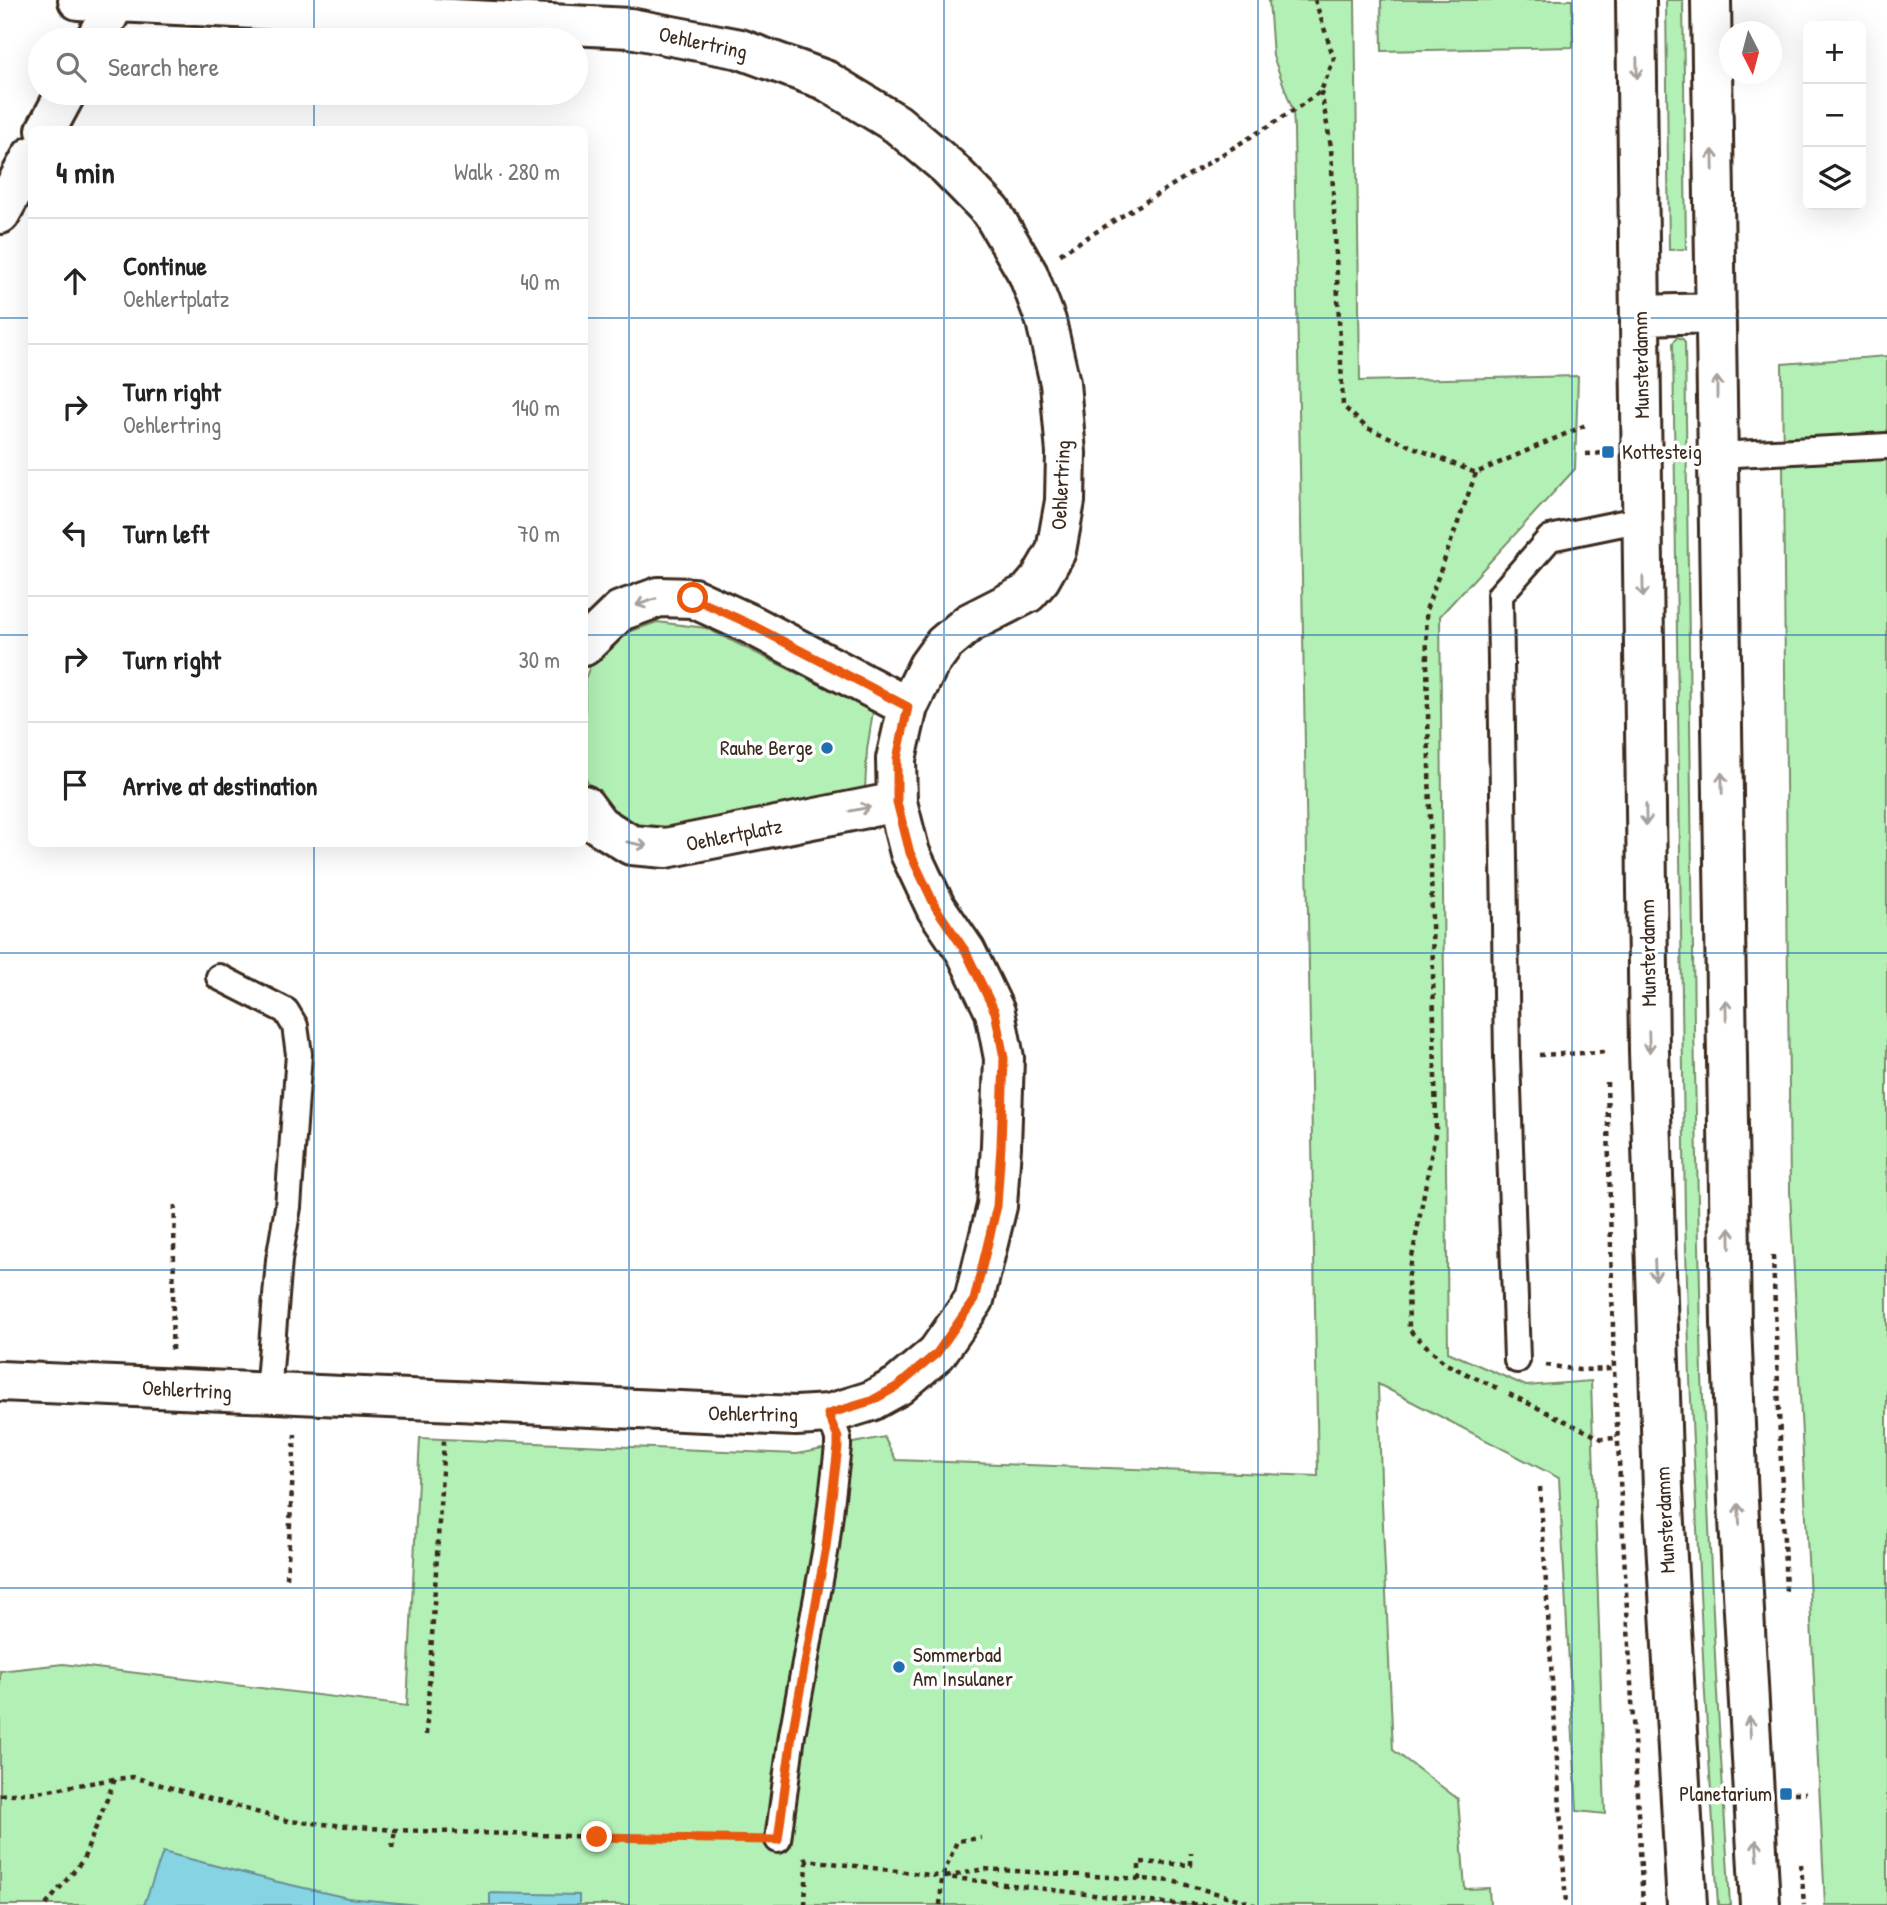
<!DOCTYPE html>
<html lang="en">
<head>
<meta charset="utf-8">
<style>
	:root { --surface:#fff; --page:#f2f2f2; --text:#222; --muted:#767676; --line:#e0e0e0 }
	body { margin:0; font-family:"Patrick Hand",sans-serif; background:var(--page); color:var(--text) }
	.controls { position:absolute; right:21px; top:21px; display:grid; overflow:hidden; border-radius:10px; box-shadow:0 7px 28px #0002 }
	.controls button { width:63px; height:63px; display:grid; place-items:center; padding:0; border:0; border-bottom:2px solid var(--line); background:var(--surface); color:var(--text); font:35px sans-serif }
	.compass { position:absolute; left:1719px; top:21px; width:63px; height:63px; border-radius:50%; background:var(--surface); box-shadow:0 7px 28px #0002; rotate:174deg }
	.stop { position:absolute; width:21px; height:21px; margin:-16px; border:5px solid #ea580c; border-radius:50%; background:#fff }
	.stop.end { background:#ea580c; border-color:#fff; box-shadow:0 2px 7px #0008 }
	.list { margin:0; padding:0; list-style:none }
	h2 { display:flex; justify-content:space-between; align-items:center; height:91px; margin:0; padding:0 28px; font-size:30px }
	h2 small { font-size:23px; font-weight:400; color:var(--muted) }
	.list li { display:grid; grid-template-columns:46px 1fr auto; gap:21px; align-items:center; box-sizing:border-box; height:126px; padding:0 28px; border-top:2px solid var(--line) }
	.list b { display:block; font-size:26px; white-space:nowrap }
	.list p { margin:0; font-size:23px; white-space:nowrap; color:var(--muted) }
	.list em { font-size:23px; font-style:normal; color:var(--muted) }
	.icon { flex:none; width:38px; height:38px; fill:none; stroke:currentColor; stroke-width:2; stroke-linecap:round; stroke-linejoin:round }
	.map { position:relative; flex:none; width:1887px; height:1905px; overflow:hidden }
	.search { position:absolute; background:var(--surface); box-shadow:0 7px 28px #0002; left:28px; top:28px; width:560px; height:77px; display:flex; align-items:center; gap:18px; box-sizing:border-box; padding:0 24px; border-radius:38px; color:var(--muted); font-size:26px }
	.panel { position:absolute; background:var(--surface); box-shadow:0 7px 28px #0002; left:28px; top:126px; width:560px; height:721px; border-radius:10px }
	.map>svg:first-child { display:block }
	.green { fill:#b3f0b6; stroke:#778d6a; stroke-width:2 }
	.water { fill:#86d3e4; stroke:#688f95; stroke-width:2 }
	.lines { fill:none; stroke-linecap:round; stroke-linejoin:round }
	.lane-casing { stroke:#3b2a1e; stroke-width:30 }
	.street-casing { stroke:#3b2a1e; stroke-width:44 }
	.secondary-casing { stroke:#3b2a1e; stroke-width:44 }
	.path { stroke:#3b2a1e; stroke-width:4.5; stroke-dasharray:5 5; stroke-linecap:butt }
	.lane { stroke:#fff; stroke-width:24 }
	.street { stroke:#fff; stroke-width:38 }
	.secondary { stroke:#fff; stroke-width:38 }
	.oneway { stroke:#a79f9a }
	.route { stroke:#ea580c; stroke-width:9 }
	.grid { fill:none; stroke:#1f6fb2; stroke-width:2; stroke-opacity:0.55 }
	.poi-dot { fill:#1f6fb2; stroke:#fff; stroke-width:2.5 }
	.labels { text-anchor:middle; stroke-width:7; stroke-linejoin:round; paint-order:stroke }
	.street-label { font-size:21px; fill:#3b2a1e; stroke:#fff }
	.poi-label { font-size:21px; fill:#3b2a1e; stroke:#fff; text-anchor:start }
</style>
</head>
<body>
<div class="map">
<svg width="1887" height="1905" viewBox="0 0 1887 1905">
	<rect width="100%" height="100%" fill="#fff"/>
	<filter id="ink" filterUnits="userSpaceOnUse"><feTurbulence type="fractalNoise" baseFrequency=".0143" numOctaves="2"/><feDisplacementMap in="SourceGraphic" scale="14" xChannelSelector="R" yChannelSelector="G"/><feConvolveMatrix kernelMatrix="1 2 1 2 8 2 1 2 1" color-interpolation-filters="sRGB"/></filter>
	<g filter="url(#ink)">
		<path class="green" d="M 1269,0 L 1355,0 L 1360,381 L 1578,376 L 1575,469 L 1440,616 L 1448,1352 L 1526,1386 L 1591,1381 L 1605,1814 L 1577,1811 L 1559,1478 L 1378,1384 L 1381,1480 L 1393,1750 L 1458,1799 L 1465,1889 L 1489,1888 L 1490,1905 L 0,1905 L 0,1671 L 63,1664 L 407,1706 L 420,1438 L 797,1454 L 884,1437 L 896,1460 L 1318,1476 L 1294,129 L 1293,111 L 1273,56 Z
			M 1381,0 L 1572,0 L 1573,47 L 1382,51 Z
			M 1666,0 L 1683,0 L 1686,249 L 1669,250 Z
			M 1677,337 L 1683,339 L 1685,343 L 1694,1027 L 1702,1377 L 1716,1677 L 1730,1905 L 1718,1905 L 1704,1678 L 1690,1378 L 1685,1218 L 1673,343 Z
			M 1887,356 L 1887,1905 L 1825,1905 L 1790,1191 L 1782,364 Z
			M 657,622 L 706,628 L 873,711 L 867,750 L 865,790 L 654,832 L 613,819 L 594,796 L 585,777 L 585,679 L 592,661 L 626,633 Z"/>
		<path class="water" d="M 163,1852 L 274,1881 L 348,1898 L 419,1905 L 144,1905 Z
			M 490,1893 L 579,1895 L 579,1905 L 490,1905 Z"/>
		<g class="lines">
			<g class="lane-casing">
				<path id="lane" d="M 1717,455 L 1887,446
					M 219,977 L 286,1011 L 295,1026 L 299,1054 L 288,1207 L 279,1260 L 268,1394
					M 1517,1360 L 1507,1057 L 1500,595 L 1550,538 L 1642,519
					M 778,1840 L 792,1735 L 826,1547 L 838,1447 L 838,1438 L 829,1414"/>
			</g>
			<g class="street-casing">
				<path id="street" d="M 95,40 L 117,0
					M 46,130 L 66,93
					M 0,214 L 32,156
					M 584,646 L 620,611 L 659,597 L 693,598 L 752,625 L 908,707
					M 584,805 L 599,825 L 631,845 L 666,848 L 897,802
					M 0,1381 L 796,1416 L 829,1414 L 871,1401 L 898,1386 L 937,1353 L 974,1300 L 997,1206 L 1001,1146 L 1004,1058 L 995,1012 L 966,952 L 936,908 L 910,853 L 897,802 L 896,759 L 908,707 L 928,666 L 944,644 L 969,623 L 1028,593 L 1040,579 L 1056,551 L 1065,501 L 1066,453 L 1060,383 L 1046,321 L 1028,274 L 991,211 L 947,166 L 897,124 L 825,80 L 740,49 L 630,28 L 78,0"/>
			</g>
			<g class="secondary-casing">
				<path id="secondary" d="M 1636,0 L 1649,1051 L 1663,1489 L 1687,1905
					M 1711,0 L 1731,1323 L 1738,1501 L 1760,1905
					M 1640,315 L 1716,313"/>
			</g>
			<path class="path" d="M 1321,91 L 1331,147 L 1343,406 L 1367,428 L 1476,473 L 1586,425
				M 1060,254 L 1293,111 L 1321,91 L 1334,59 L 1315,0
				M 1586,454 L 1604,453
				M 1476,473 L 1426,610 L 1436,1129 L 1408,1279 L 1409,1330 L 1446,1364 L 1497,1388
				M 1539,1055 L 1606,1052
				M 1607,1082 L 1614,1369 L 1643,1905
				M 1773,1256 L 1786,1593
				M 172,1350 L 175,1201
				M 1546,1365 L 1579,1370 L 1614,1369
				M 1509,1394 L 1602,1439 L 1617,1438
				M 1540,1487 L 1566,1905
				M 287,1578 L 295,1434
				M 426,1735 L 444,1440
				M 1794,1793 L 1806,1793
				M 0,1795 L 37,1792 L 114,1779
				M 392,1848 L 395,1830
				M 805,1857 L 807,1860 L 1168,1904 L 1260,1905
				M 1801,1864 L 1804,1905
				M 946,1877 L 984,1869 L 1172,1881 L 1252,1903
				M 1139,1880 L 1139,1862 L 1191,1865 L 1191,1853
				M 46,1905 L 83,1860 L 115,1779 L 133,1777 L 288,1821 L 395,1830 L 597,1837 L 747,1839
				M 805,1905 L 807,1860
				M 940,1905 L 942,1878 L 957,1841 L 981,1838"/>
			<use href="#lane" class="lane"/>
			<use href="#street" class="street"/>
			<use href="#secondary" class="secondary"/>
		</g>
		<defs><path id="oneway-shaft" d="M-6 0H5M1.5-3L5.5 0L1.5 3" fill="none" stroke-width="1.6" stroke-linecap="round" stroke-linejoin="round" transform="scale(1.75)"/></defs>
		<g class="oneway">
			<use href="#oneway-shaft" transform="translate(1637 68) rotate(89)"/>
			<use href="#oneway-shaft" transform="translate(1713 160) rotate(-91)"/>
			<use href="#oneway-shaft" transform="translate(1717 387) rotate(-90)"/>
			<use href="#oneway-shaft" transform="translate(1643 587) rotate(89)"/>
			<use href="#oneway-shaft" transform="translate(646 602) rotate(161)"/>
			<use href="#oneway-shaft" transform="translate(1722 783) rotate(-91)"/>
			<use href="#oneway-shaft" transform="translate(860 809) rotate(-11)"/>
			<use href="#oneway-shaft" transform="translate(1646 815) rotate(89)"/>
			<use href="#oneway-shaft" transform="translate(637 844) rotate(12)"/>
			<use href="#oneway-shaft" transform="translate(1726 1010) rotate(-91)"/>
			<use href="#oneway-shaft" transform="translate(1649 1042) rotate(89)"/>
			<use href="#oneway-shaft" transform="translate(1730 1238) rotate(-91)"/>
			<use href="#oneway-shaft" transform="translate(1655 1270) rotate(88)"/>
			<use href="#oneway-shaft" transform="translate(1739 1514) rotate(-93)"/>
			<use href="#oneway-shaft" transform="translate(1750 1727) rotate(-93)"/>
			<use href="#oneway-shaft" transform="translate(1757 1850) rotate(-94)"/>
		</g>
	</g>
	<g class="lines" filter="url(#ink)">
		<path class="route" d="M 597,1837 L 778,1840 L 792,1735 L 826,1547 L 838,1447 L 838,1438 L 828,1414 L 871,1401 L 898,1386 L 937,1353 L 974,1300 L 997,1206 L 1001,1146 L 1004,1058 L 995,1012 L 966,952 L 936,908 L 910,853 L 897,802 L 897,759 L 908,707 L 752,625 L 693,598"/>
	</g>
	<path class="grid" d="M 314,0 L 314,40M 629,0 L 629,1905M 944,0 L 944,1905M 1258,0 L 1258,1905M 1572,0 L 1572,1905M 314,93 L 314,130M 0,318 L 32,318M 584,318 L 1887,318M 0,635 L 32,635M 584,635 L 1887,635M 314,844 L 314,1905M 0,953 L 1887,953M 0,1270 L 1887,1270M 0,1588 L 1887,1588"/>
	<g class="poi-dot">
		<rect x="1601" y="445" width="14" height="14" rx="3.5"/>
		<circle cx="827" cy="748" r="7"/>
		<circle cx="899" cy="1667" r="7"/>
		<rect x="1779" y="1787" width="14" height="14" rx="3.5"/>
	</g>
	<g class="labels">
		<g class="street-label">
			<text transform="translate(703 43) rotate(12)" y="7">Oehlertring</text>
			<text transform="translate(1641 365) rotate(-91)" y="7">Munsterdamm</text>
			<text transform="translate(1061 485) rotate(-87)" y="7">Oehlertring</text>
			<text transform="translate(734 835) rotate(-11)" y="7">Oehlertplatz</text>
			<text transform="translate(1648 953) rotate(-91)" y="7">Munsterdamm</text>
			<text transform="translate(187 1390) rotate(3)" y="7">Oehlertring</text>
			<text transform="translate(753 1414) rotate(1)" y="7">Oehlertring</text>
			<text transform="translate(1665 1520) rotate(-93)" y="7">Munsterdamm</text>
		</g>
		<g class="poi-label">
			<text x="1622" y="459">Kottesteig</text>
			<text x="813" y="755" text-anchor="end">Rauhe Berge</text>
			<text x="913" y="1662">Sommerbad<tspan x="913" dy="24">Am Insulaner</tspan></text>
			<text x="1772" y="1801" text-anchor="end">Planetarium</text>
		</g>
	</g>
</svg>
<div class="controls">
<button>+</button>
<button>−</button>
<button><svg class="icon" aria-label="layers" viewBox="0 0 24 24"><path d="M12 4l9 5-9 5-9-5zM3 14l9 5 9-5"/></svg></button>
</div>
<svg class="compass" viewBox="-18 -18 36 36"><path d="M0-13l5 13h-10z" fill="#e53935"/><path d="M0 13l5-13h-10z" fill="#767676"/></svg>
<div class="stop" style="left:693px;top:598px"></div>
<div class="stop end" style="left:597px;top:1837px"></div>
<div class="search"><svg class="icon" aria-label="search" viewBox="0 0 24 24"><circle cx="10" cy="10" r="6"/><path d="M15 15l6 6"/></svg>Search here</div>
<section class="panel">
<h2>4 min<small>Walk · 280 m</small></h2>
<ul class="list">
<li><svg class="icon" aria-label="ahead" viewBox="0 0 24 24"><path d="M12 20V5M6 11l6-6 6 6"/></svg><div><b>Continue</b><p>Oehlertplatz</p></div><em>40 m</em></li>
<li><svg class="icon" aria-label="right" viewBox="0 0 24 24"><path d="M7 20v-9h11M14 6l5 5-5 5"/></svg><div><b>Turn right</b><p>Oehlertring</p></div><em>140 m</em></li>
<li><svg class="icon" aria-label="left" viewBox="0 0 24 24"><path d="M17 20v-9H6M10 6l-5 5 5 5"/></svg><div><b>Turn left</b></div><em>70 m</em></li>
<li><svg class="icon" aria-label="right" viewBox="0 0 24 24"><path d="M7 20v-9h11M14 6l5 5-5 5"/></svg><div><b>Turn right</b></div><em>30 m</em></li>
<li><svg class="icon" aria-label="arrive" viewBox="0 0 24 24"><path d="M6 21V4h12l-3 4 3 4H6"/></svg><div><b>Arrive at destination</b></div></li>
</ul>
</section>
</div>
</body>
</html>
